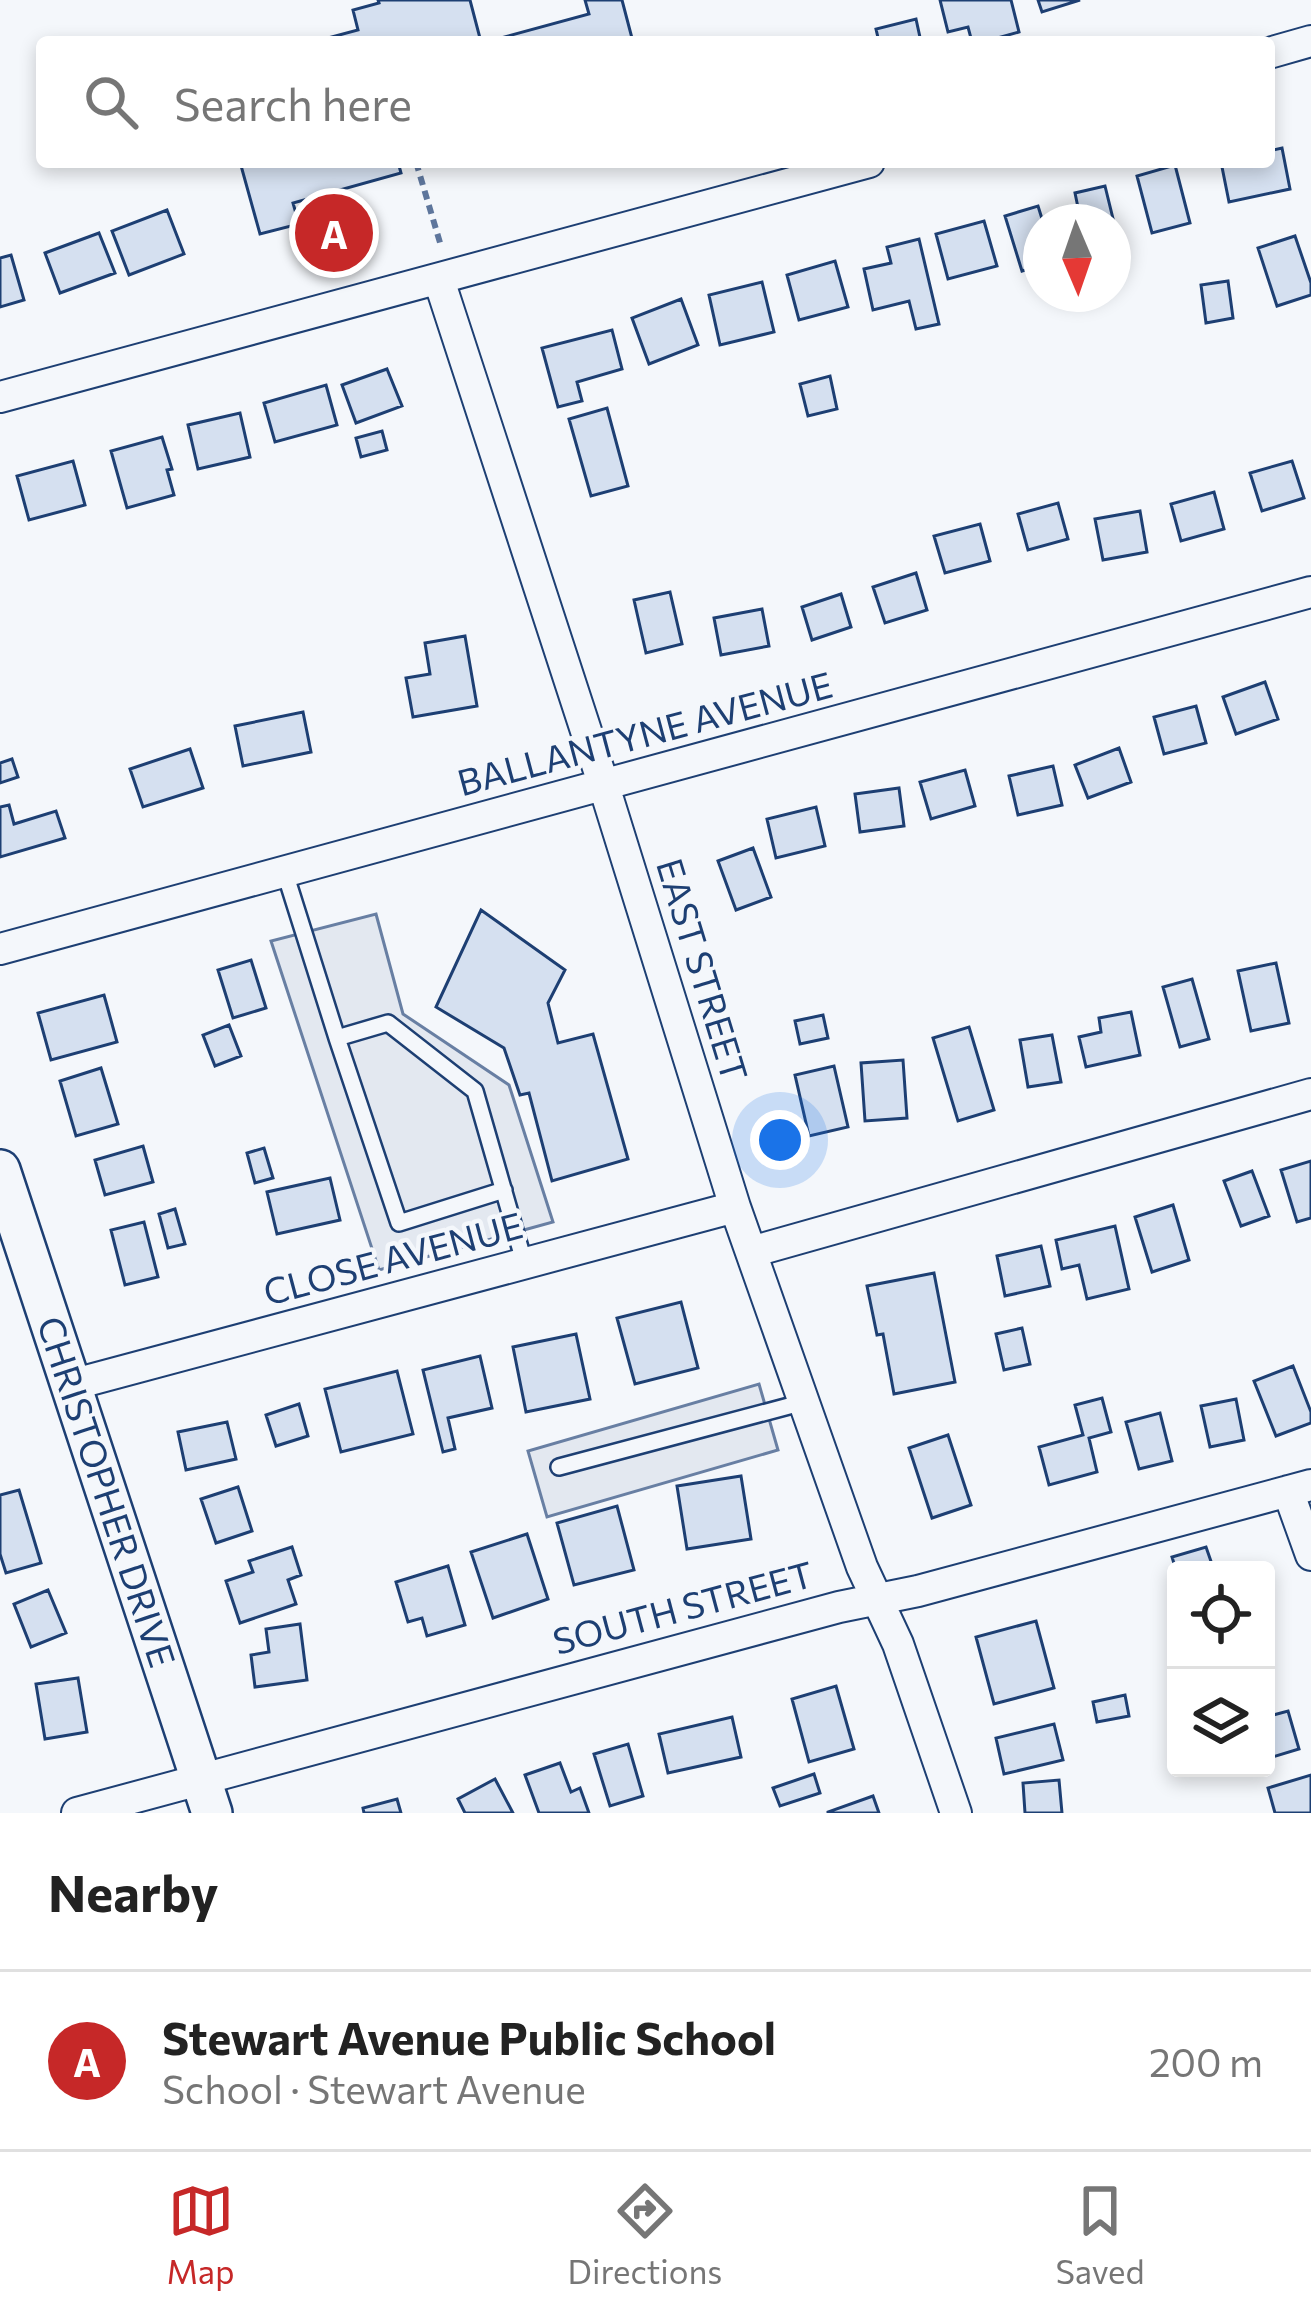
<!DOCTYPE html>
<html lang="en">
<head>
<meta charset="utf-8">
<style>
	:root { --surface:#fff; --page:#f2f2f2; --text:#222; --muted:#767676; --line:#e0e0e0; --accent:#c62828 }
	body { margin:0; font-family:Commissioner,sans-serif; background:var(--page); color:var(--text) }
	.controls { position:absolute; right:36px; bottom:36px; display:grid; overflow:hidden; border-radius:12px; box-shadow:0 6px 18px #0003 }
	.controls button { width:108px; height:108px; display:grid; place-items:center; padding:0; border:0; border-bottom:3px solid var(--line); background:var(--surface); color:var(--text); font:60px sans-serif }
	.compass { position:absolute; left:1023px; top:204px; width:108px; height:108px; border-radius:50%; background:var(--surface); box-shadow:0 6px 18px #0003; rotate:178deg }
	.you { position:absolute; left:780px; top:1140px; width:42px; height:42px; margin:-30px; border:9px solid #fff; border-radius:50%; background:#1a73e8; box-shadow:0 0 0 18px #1a73e833 }
	.badge { display:grid; place-items:center; width:78px; height:78px; border-radius:50%; background:var(--accent); color:#fff; font-size:39px; font-weight:700 }
	.pin { position:absolute; translate:-50% -50%; border:6px solid #fff; box-shadow:0 3px 12px #0006 }
	.list { margin:0; padding:0; list-style:none }
	h2 { display:flex; justify-content:space-between; align-items:center; height:156px; margin:0; padding:0 48px; font-size:51px }
	h2 small { font-size:39px; font-weight:400; color:var(--muted) }
	.list li { display:grid; grid-template-columns:78px 1fr auto; gap:36px; align-items:center; box-sizing:border-box; height:180px; padding:0 48px; border-top:3px solid var(--line) }
	.list b { display:block; font-size:45px; white-space:nowrap }
	.list p { margin:0; font-size:39px; white-space:nowrap; color:var(--muted) }
	.list em { font-size:39px; font-style:normal; color:var(--muted) }
	.icon { flex:none; width:66px; height:66px; fill:none; stroke:currentColor; stroke-width:2; stroke-linecap:round; stroke-linejoin:round }
	.map { position:relative; flex:none; width:1311px; height:1813px; overflow:hidden }
	.search { position:absolute; background:var(--surface); box-shadow:0 6px 18px #0003; left:36px; right:36px; top:36px; height:132px; display:flex; align-items:center; gap:30px; box-sizing:border-box; padding:0 42px; border-radius:12px; color:var(--muted); font-size:45px }
	.sheet { height:336px; background:var(--surface) }
	nav { display:flex; justify-content:space-around; align-items:center; box-sizing:border-box; height:168px; border-top:3px solid var(--line); background:var(--surface); font-size:33px; color:var(--muted) }
	nav a { display:grid; justify-items:center; gap:6px }
	nav .on { color:var(--accent) }
	.map>svg:first-child { display:block }
	.parking { fill:#e3e8f0; stroke:#687fa3; stroke-width:3 }
	.building { fill:#d5e0f0; stroke:#1d3f73; stroke-width:3 }
	.lines { fill:none; stroke-linecap:round; stroke-linejoin:round }
	.service-casing { stroke:#1d3f73; stroke-width:20 }
	.minor-casing { stroke:#1d3f73; stroke-width:34 }
	.tertiary-casing { stroke:#1d3f73; stroke-width:44 }
	.path { stroke:#5e769c; stroke-width:6; stroke-dasharray:9 6; stroke-linecap:butt }
	.service { stroke:#f4f7fb; stroke-width:15 }
	.minor { stroke:#f4f7fb; stroke-width:30 }
	.tertiary { stroke:#f4f7fb; stroke-width:39 }
	.labels { text-anchor:middle; stroke-width:9; stroke-linejoin:round; paint-order:stroke }
	.street-label { font-size:36px; fill:#1d3f73; stroke:#f4f7fb }
</style>
</head>
<body>
<div class="map">
<svg width="1311" height="1813" viewBox="0 0 1311 1813">
	<rect width="100%" height="100%" fill="#f4f7fb"/>
	<path class="parking" d="M 376,914 L 403,1014 L 509,1085 L 553,1222 L 379,1270 L 271,941 Z
		M 759,1384 L 778,1450 L 547,1517 L 528,1451 Z"/>
	<path class="building" d="M 378,0 L 470,0 L 481,42 L 313,42 L 358,30 L 353,10 L 379,3 Z
		M 585,0 L 622,0 L 633,42 L 486,42 L 589,14 Z
		M 940,0 L 1011,0 L 1019,32 L 983,42 L 972,42 L 968,27 L 948,32 Z
		M 1038,0 L 1080,0 L 1042,12 Z
		M 916,19 L 921,42 L 879,42 L 876,29 Z
		M 1282,148 L 1290,189 L 1229,202 L 1221,162 L 1269,162 L 1269,151 Z
		M 240,162 L 398,162 L 401,173 L 293,203 L 299,224 L 260,234 Z
		M 1175,165 L 1190,223 L 1152,233 L 1137,176 Z
		M 1105,186 L 1117,235 L 1113,236 L 1113,222 L 1081,222 L 1075,193 Z
		M 1038,206 L 1043,222 L 1041,265 L 1022,271 L 1005,216 Z
		M 167,210 L 184,254 L 129,275 L 112,231 Z
		M 984,221 L 997,266 L 948,279 L 936,234 Z
		M 99,233 L 115,273 L 60,293 L 45,253 Z
		M 1295,236 L 1311,283 L 1311,295 L 1277,306 L 1258,248 Z
		M 919,239 L 939,324 L 916,329 L 909,301 L 873,310 L 864,269 L 891,263 L 887,247 Z
		M 11,255 L 24,300 L 0,307 L 0,258 Z
		M 835,261 L 848,307 L 799,320 L 787,275 Z
		M 1228,281 L 1233,318 L 1206,323 L 1201,285 Z
		M 762,282 L 774,332 L 720,345 L 709,295 Z
		M 681,299 L 698,345 L 649,364 L 632,318 Z
		M 612,330 L 622,369 L 577,382 L 582,401 L 558,407 L 542,348 Z
		M 387,369 L 402,406 L 356,423 L 342,385 Z
		M 830,376 L 837,409 L 808,416 L 800,384 Z
		M 326,385 L 337,425 L 275,442 L 264,403 Z
		M 607,408 L 628,486 L 591,496 L 569,419 Z
		M 240,413 L 250,457 L 198,469 L 188,425 Z
		M 382,431 L 387,450 L 361,457 L 356,438 Z
		M 162,437 L 172,469 L 167,470 L 174,495 L 127,508 L 111,451 Z
		M 73,461 L 85,505 L 29,520 L 17,476 Z
		M 1292,461 L 1304,498 L 1262,511 L 1250,473 Z
		M 1214,492 L 1224,529 L 1181,541 L 1171,504 Z
		M 1058,503 L 1068,539 L 1028,550 L 1018,514 Z
		M 1140,511 L 1147,552 L 1103,560 L 1095,519 Z
		M 980,524 L 990,561 L 945,573 L 934,536 Z
		M 916,573 L 927,610 L 885,623 L 873,587 Z
		M 670,592 L 682,644 L 646,653 L 634,600 Z
		M 841,594 L 851,627 L 812,640 L 802,607 Z
		M 762,609 L 769,646 L 721,655 L 714,618 Z
		M 465,636 L 477,706 L 413,717 L 406,678 L 430,674 L 425,643 Z
		M 1265,682 L 1278,719 L 1236,734 L 1223,697 Z
		M 1196,706 L 1206,743 L 1164,754 L 1154,717 Z
		M 303,712 L 311,752 L 243,766 L 235,726 Z
		M 1119,748 L 1131,782 L 1088,798 L 1075,765 Z
		M 190,749 L 203,788 L 143,807 L 130,769 Z
		M 12,759 L 18,777 L 0,783 L 0,763 Z
		M 1053,766 L 1062,805 L 1018,815 L 1009,776 Z
		M 965,770 L 975,806 L 931,819 L 920,782 Z
		M 899,788 L 904,826 L 860,832 L 855,794 Z
		M 9,805 L 14,824 L 56,811 L 65,838 L 0,857 L 0,807 Z
		M 816,807 L 825,846 L 776,858 L 767,819 Z
		M 753,848 L 771,897 L 736,910 L 718,861 Z
		M 481,910 L 565,970 L 548,1003 L 558,1043 L 593,1034 L 628,1159 L 552,1181 L 529,1093 L 520,1095 L 504,1048 L 436,1007 Z
		M 251,960 L 266,1008 L 233,1018 L 218,970 Z
		M 1276,963 L 1289,1023 L 1251,1031 L 1238,971 Z
		M 1192,979 L 1209,1039 L 1180,1047 L 1163,987 Z
		M 104,995 L 117,1042 L 51,1060 L 38,1013 Z
		M 1131,1012 L 1140,1055 L 1086,1067 L 1079,1037 L 1101,1032 L 1099,1018 Z
		M 823,1015 L 828,1038 L 800,1044 L 795,1021 Z
		M 229,1025 L 241,1056 L 215,1066 L 203,1035 Z
		M 969,1027 L 994,1110 L 958,1121 L 933,1038 Z
		M 1052,1035 L 1061,1082 L 1028,1087 L 1020,1040 Z
		M 903,1060 L 907,1118 L 865,1121 L 861,1063 Z
		M 834,1066 L 848,1127 L 809,1136 L 795,1075 Z
		M 101,1068 L 118,1124 L 76,1136 L 60,1081 Z
		M 143,1146 L 153,1182 L 105,1195 L 95,1160 Z
		M 264,1148 L 273,1178 L 255,1183 L 247,1153 Z
		M 1311,1161 L 1311,1218 L 1297,1222 L 1281,1170 Z
		M 1252,1171 L 1269,1216 L 1241,1226 L 1224,1181 Z
		M 330,1178 L 340,1220 L 277,1234 L 267,1192 Z
		M 1173,1205 L 1189,1260 L 1152,1272 L 1135,1217 Z
		M 175,1209 L 185,1244 L 168,1248 L 159,1214 Z
		M 144,1222 L 158,1277 L 125,1285 L 111,1230 Z
		M 1115,1226 L 1129,1289 L 1087,1299 L 1079,1265 L 1062,1269 L 1056,1240 Z
		M 1041,1246 L 1050,1286 L 1005,1296 L 997,1256 Z
		M 934,1273 L 955,1382 L 894,1394 L 883,1334 L 877,1335 L 867,1286 Z
		M 681,1302 L 698,1368 L 635,1384 L 617,1318 Z
		M 1022,1328 L 1030,1364 L 1004,1370 L 996,1334 Z
		M 576,1334 L 590,1399 L 526,1412 L 513,1347 Z
		M 480,1356 L 492,1408 L 448,1418 L 455,1449 L 443,1452 L 423,1370 Z
		M 1293,1366 L 1311,1412 L 1311,1423 L 1276,1436 L 1254,1381 Z
		M 397,1371 L 413,1434 L 341,1452 L 325,1389 Z
		M 1102,1398 L 1111,1432 L 1089,1438 L 1097,1472 L 1049,1485 L 1039,1447 L 1083,1435 L 1075,1405 Z
		M 1236,1399 L 1244,1440 L 1210,1447 L 1201,1406 Z
		M 299,1404 L 308,1436 L 276,1446 L 266,1415 Z
		M 1160,1413 L 1172,1461 L 1139,1469 L 1126,1422 Z
		M 227,1422 L 236,1459 L 186,1470 L 178,1432 Z
		M 948,1435 L 971,1505 L 932,1518 L 909,1448 Z
		M 741,1476 L 751,1539 L 687,1549 L 677,1486 Z
		M 238,1487 L 252,1531 L 216,1543 L 201,1499 Z
		M 19,1490 L 41,1563 L 6,1573 L 0,1554 L 0,1495 Z
		M 617,1506 L 634,1570 L 574,1585 L 557,1523 Z
		M 527,1534 L 548,1599 L 493,1618 L 471,1552 Z
		M 292,1547 L 301,1575 L 288,1580 L 296,1604 L 240,1623 L 226,1581 L 253,1572 L 249,1561 Z
		M 1206,1547 L 1214,1570 L 1176,1570 L 1172,1557 Z
		M 448,1566 L 465,1625 L 427,1636 L 422,1618 L 408,1622 L 396,1582 Z
		M 48,1590 L 66,1633 L 31,1647 L 14,1604 Z
		M 1036,1621 L 1054,1688 L 994,1704 L 976,1637 Z
		M 300,1624 L 307,1680 L 255,1687 L 251,1655 L 269,1652 L 266,1629 Z
		M 78,1678 L 87,1732 L 45,1739 L 36,1684 Z
		M 836,1686 L 854,1749 L 809,1762 L 792,1699 Z
		M 1125,1695 L 1129,1716 L 1097,1722 L 1093,1702 Z
		M 1288,1711 L 1299,1749 L 1266,1759 L 1266,1717 Z
		M 732,1717 L 741,1757 L 668,1773 L 659,1734 Z
		M 1054,1724 L 1063,1760 L 1004,1774 L 996,1738 Z
		M 628,1744 L 643,1796 L 610,1806 L 594,1754 Z
		M 560,1763 L 571,1792 L 580,1788 L 589,1813 L 539,1813 L 525,1775 Z
		M 814,1774 L 820,1793 L 780,1806 L 773,1788 Z
		M 1311,1775 L 1311,1813 L 1275,1813 L 1268,1788 Z
		M 495,1779 L 513,1813 L 465,1813 L 458,1799 Z
		M 1059,1780 L 1062,1813 L 1025,1813 L 1023,1783 Z
		M 873,1796 L 879,1813 L 828,1813 L 828,1812 Z
		M 397,1799 L 401,1813 L 364,1813 L 363,1808 Z"/>
	<g class="lines">
		<g class="service-casing">
			<path id="service" d="M 285,873 L 337,1038 L 388,1023 L 475,1091 L 525,1265
				M 337,1038 L 399,1223 L 504,1190
				M 559,1467 L 804,1402"/>
		</g>
		<g class="minor-casing">
			<path id="minor" d="M 1269,53 L 1311,41
				M 439,280 L 604,786 L 735,1207 L 862,1567 L 898,1644 L 956,1813
				M 0,397 L 869,162
				M 0,949 L 1311,592
				M 751,1252 L 1311,1094
				M 71,1385 L 735,1207
				M 1288,1491 L 1311,1555
				M 77,1813 L 839,1607 L 918,1591 L 1311,1485"/>
		</g>
		<g class="tertiary-casing">
			<g id="tertiary">
				<path id="s1" d="M 0,1170 L 212,1813"/>
			</g>
		</g>
		<path class="path" d="M 416,162 L 441,246"/>
		<use href="#service" class="service"/>
		<use href="#minor" class="minor"/>
		<use href="#tertiary" class="tertiary"/>
	</g>
	<g class="labels">
		<g class="street-label">
			<text transform="translate(645 734) rotate(-15)" y="13">BALLANTYNE AVENUE</text>
			<text transform="translate(702 970) rotate(73)" y="13">EAST STREET</text>
			<text transform="translate(393 1259) rotate(-15)" y="13">CLOSE AVENUE</text>
			<text dy="13" stroke="none"><textPath href="#s1" startOffset="339">CHRISTOPHER DRIVE</textPath></text>
			<text transform="translate(683 1608) rotate(-15)" y="13">SOUTH STREET</text>
		</g>
	</g>
</svg>
<div class="controls">
<button><svg class="icon" aria-label="locate" viewBox="0 0 24 24"><circle cx="12" cy="12" r="6"/><path d="M12 2v4M12 18v4M2 12h4M18 12h4"/></svg></button>
<button><svg class="icon" aria-label="layers" viewBox="0 0 24 24"><path d="M12 4l9 5-9 5-9-5zM3 14l9 5 9-5"/></svg></button>
</div>
<svg class="compass" viewBox="-18 -18 36 36"><path d="M0-13l5 13h-10z" fill="#e53935"/><path d="M0 13l5-13h-10z" fill="#767676"/></svg>
<div class="you"></div>
<div class="pin badge" style="left:334px;top:233px">A</div>
<div class="search"><svg class="icon" aria-label="search" viewBox="0 0 24 24"><circle cx="10" cy="10" r="6"/><path d="M15 15l6 6"/></svg>Search here</div>
</div>
<section class="sheet">
<h2>Nearby<small></small></h2>
<ul class="list">
<li><span class="badge">A</span><div><b>Stewart Avenue Public School</b><p>School · Stewart Avenue</p></div><em>200 m</em></li>
</ul>
</section>
<nav>
<a class="on"><svg class="icon" aria-label="map" viewBox="0 0 24 24"><path d="M3 6l6-2 6 2 6-2v14l-6 2-6-2-6 2zM9 4v14M15 6v14"/></svg>Map</a>
<a><svg class="icon" aria-label="directions" viewBox="0 0 24 24"><path d="M12 3l9 9-9 9-9-9zM9 14v-3h6M13 9l2 2-2 2"/></svg>Directions</a>
<a><svg class="icon" aria-label="saved" viewBox="0 0 24 24"><path d="M7 4h10v16l-5-4-5 4z"/></svg>Saved</a>
</nav>
</body>
</html>
